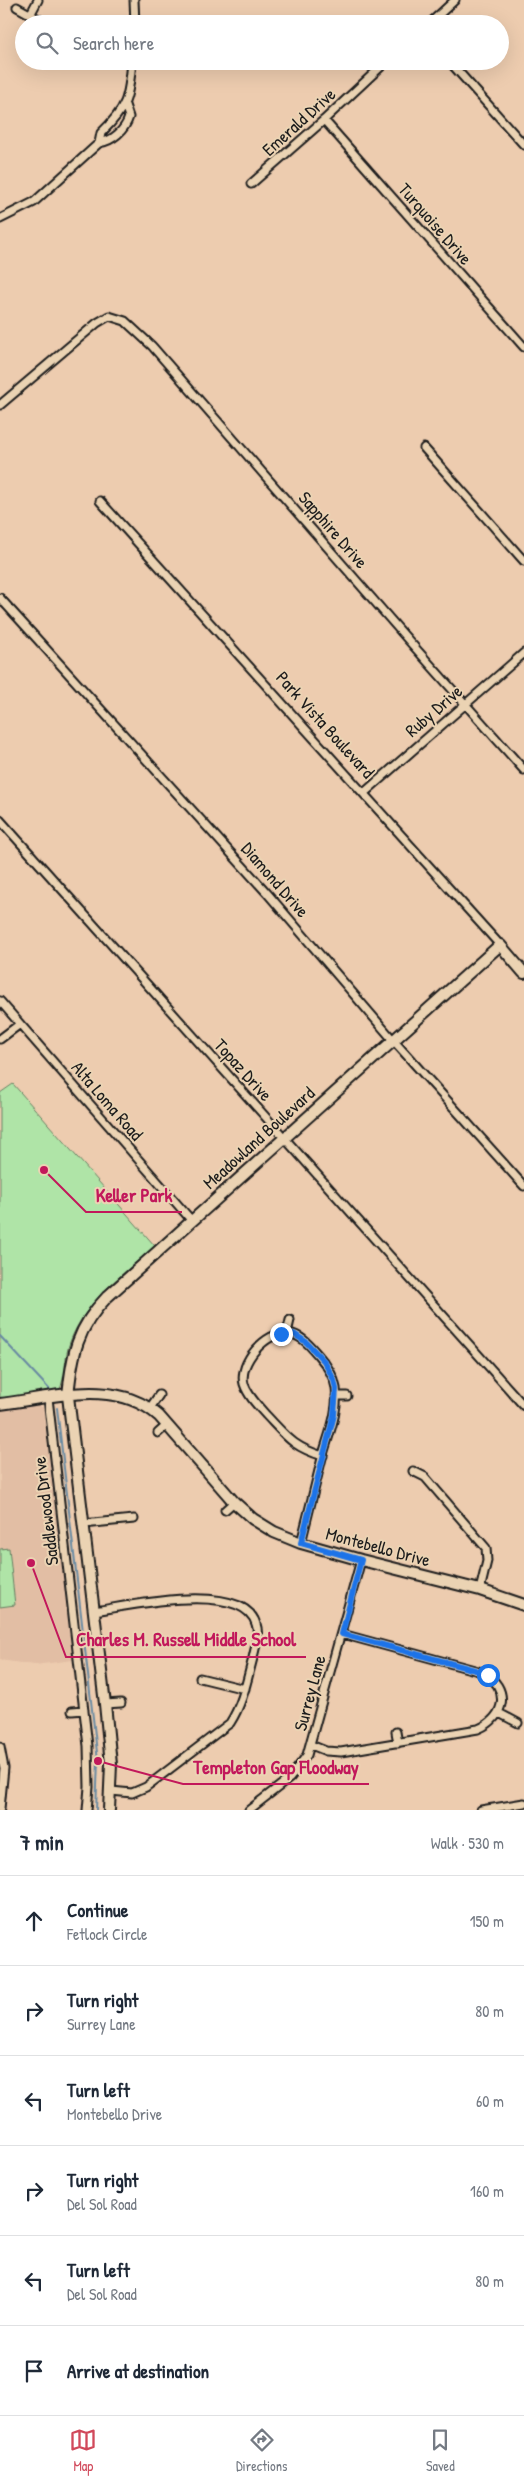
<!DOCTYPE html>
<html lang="en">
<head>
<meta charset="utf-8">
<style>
	:root { --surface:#fff; --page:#f6f6f7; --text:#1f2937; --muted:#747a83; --line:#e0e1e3; --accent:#d1495b }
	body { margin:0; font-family:"Patrick Hand",sans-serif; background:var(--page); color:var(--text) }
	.stop { position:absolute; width:15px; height:15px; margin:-11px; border:4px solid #1a73e8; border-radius:50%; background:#fff }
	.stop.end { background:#1a73e8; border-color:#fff; box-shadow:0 1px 5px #0008 }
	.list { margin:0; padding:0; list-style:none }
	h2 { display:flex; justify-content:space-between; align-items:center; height:65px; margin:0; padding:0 20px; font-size:21px }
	h2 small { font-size:16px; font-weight:400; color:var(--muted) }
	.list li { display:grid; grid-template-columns:32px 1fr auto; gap:15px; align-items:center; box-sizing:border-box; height:90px; padding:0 20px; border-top:1px solid var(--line) }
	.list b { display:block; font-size:19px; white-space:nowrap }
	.list p { margin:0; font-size:16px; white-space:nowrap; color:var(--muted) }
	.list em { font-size:16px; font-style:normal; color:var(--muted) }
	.icon { flex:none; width:28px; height:28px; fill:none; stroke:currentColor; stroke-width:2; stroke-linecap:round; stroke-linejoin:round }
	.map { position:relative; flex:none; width:524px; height:1810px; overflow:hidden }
	.search { position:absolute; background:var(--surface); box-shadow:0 5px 20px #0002; left:15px; right:15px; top:15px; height:55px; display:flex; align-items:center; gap:12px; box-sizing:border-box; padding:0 18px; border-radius:28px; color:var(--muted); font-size:19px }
	.sheet { height:605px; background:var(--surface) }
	nav { display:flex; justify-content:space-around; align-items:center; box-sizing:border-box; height:70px; border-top:1px solid var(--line); background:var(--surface); font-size:14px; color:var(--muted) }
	nav a { display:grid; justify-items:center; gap:2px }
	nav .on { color:var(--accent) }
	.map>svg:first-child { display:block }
	.built { fill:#e2bea4 }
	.green { fill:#afe4a7; stroke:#668062 }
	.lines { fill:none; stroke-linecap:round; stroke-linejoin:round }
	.stream { stroke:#698aa2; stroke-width:2 }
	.street-casing { stroke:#1c1c1c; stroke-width:11 }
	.secondary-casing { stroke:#1c1c1c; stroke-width:14 }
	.street { stroke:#ebd3b3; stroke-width:7 }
	.secondary { stroke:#ebd3b3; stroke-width:10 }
	.route { stroke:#1a73e8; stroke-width:6 }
	.labels { text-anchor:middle; stroke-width:4; stroke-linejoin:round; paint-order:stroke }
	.street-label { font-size:18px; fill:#1c1c1c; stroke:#ebd3b3 }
	.leader { fill:none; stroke:#c2185b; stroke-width:2 }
	.callout-dot { fill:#c2185b; stroke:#ebd3b3; stroke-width:2 }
	.callout-label { font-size:19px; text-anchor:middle; font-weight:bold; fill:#c2185b; stroke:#ebd3b3; stroke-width:4; stroke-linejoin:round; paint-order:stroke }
</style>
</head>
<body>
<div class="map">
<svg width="524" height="1810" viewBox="0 0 524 1810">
	<rect width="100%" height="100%" fill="#edccaf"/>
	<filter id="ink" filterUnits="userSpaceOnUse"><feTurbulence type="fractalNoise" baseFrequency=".02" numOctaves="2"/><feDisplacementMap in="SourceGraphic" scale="10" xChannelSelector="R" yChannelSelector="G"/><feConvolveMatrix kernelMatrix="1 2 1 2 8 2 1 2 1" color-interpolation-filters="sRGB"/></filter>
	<g filter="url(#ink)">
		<path class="built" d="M 39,1405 L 43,1408 L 73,1660 L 35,1665 L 0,1660 L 0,1410 Z"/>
		<path class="green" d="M 13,1084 L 155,1246 C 123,1274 85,1301 70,1342 C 64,1357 66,1377 59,1391 L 0,1398 L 0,1093 Z
			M 9,1548 L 15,1605 L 0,1607 L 0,1549 Z"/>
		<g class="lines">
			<path class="stream" d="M 0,1336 L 50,1390
				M 57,1408 L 98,1761 L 96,1810"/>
			<g class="street-casing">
				<path id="street" d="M 134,0 L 135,24
					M 17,7 L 44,22
					M 30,15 L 38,0
					M 429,24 L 455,0
					M 449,61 L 524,145
					M 324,120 L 524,347
					M 99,143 L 101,133 C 127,108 129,98 132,61
					M 251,184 L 324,120 L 387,61
					M 0,219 L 34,202 L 99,143 C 113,141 125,130 129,117 L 125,105
					M 0,405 L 97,323 L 109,316 L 125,321 L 152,346 L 410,642 L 524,770
					M 424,448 L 524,561
					M 100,501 L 500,945
					M 0,598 L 267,893 L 393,1040 L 524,1186
					M 364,793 L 524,653
					M 0,820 L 524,1406
					M 0,1001 L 192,1221
					M 0,1039 L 20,1024
					M 287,1333 L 290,1320
					M 336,1396 L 347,1396
					M 48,1398 L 88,1746 L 89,1787 L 87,1810
					M 150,1408 L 159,1395
					M 158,1433 L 167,1425
					M 413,1471 L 425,1477 L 486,1548 L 487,1561 L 480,1590
					M 225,1510 L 234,1502
					M 83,1524 L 134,1519
					M 301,1543 C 308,1515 315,1486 322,1458 C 328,1436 339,1412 336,1388 C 334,1376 326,1364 318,1355 C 310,1346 302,1335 288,1333 C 266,1331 238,1363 244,1384 C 248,1396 258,1406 266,1415 C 287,1437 293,1447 323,1456
					M 94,1611 C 129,1606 243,1580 256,1624 C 260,1635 255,1647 253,1658 C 247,1680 243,1703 230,1723 L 146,1787 L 132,1793 L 111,1791
					M 200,1678 L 245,1689
					M 105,1704 L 121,1703
					M 72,1711 L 84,1710
					M 499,1713 L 518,1723
					M 396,1732 L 398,1743
					M 311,1745 L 326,1751 L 341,1752 L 478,1729 C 506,1718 511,1687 482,1672 L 342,1634
					M 0,1747 L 4,1768 L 0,1809
					M 249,1810 L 290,1778 L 307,1755 L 361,1560
					M 481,1810 L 524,1803"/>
			</g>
			<g class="secondary-casing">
				<path id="secondary" d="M 0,1404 C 52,1398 116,1377 159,1416 L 234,1502 L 253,1519 L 274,1532 L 301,1543 L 361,1560 L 480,1590 L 524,1605
					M 109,1810 L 111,1764 L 105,1704 L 68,1396 C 72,1354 77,1328 107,1297 L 500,945 L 524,973"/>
			</g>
			<use href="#street" class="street"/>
			<use href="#secondary" class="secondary"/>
		</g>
	</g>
	<g class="lines" filter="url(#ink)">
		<path class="route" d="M 281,1334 L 294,1334 L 306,1342 L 324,1361 L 334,1380 L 336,1389 L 334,1415 L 301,1543 L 361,1560 L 342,1634 L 475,1670 L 488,1675"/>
	</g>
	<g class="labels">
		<g class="street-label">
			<text transform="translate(299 122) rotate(-42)" y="6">Emerald Drive</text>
			<text transform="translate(435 224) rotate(49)" y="6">Turquoise Drive</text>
			<text transform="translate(333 530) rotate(49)" y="6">Sapphire Drive</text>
			<text transform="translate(434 711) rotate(-41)" y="6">Ruby Drive</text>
			<text transform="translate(325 725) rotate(48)" y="6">Park Vista Boulevard</text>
			<text transform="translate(275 880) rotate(49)" y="6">Diamond Drive</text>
			<text transform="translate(243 1070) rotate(48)" y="6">Topaz Drive</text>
			<text transform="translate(107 1101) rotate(49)" y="6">Alta Loma Road</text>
			<text transform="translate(259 1138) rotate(-42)" y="6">Meadowland Boulevard</text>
			<text transform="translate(46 1511) rotate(-97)" y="6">Saddlewood Drive</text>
			<text transform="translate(378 1547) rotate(15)" y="6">Montebello Drive</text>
			<text transform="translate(310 1693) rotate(-75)" y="6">Surrey Lane</text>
		</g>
	</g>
	<path class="leader" d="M44 1170L86 1212H182M31 1563L66 1657H306M98 1761L183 1784H369"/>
	<g class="callout-dot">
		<circle cx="44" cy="1170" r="5"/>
		<circle cx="31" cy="1563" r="5"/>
		<circle cx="98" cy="1761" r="5"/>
	</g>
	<g class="callout-label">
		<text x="134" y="1202">Keller Park</text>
		<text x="186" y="1646">Charles M. Russell Middle School</text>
		<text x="276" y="1774">Templeton Gap Floodway</text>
	</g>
</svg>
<div class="stop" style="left:488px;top:1675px"></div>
<div class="stop end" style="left:281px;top:1334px"></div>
<div class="search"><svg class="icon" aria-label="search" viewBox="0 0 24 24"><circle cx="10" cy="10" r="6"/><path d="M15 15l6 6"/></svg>Search here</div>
</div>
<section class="sheet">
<h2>7 min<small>Walk · 530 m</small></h2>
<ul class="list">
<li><svg class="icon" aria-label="ahead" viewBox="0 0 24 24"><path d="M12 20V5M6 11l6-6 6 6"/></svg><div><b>Continue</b><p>Fetlock Circle</p></div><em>150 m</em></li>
<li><svg class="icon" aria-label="right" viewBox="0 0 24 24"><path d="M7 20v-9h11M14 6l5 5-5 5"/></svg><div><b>Turn right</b><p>Surrey Lane</p></div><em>80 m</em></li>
<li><svg class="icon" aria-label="left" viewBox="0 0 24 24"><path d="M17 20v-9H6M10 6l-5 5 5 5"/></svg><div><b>Turn left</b><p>Montebello Drive</p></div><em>60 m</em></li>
<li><svg class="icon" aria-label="right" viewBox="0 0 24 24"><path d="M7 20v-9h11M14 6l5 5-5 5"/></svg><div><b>Turn right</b><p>Del Sol Road</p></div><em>160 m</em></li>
<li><svg class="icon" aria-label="left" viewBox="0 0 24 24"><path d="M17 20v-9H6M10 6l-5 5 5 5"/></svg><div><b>Turn left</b><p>Del Sol Road</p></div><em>80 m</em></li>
<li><svg class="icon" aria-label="arrive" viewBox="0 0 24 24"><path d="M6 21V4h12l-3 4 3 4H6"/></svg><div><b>Arrive at destination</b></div></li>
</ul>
</section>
<nav>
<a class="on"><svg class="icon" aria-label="map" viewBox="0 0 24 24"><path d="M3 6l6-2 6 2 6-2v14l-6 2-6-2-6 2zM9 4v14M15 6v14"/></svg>Map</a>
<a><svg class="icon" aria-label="directions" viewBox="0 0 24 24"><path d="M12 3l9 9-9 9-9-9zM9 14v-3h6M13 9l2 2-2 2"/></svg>Directions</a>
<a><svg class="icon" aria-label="saved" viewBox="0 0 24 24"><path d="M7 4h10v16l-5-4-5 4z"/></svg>Saved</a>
</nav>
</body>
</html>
